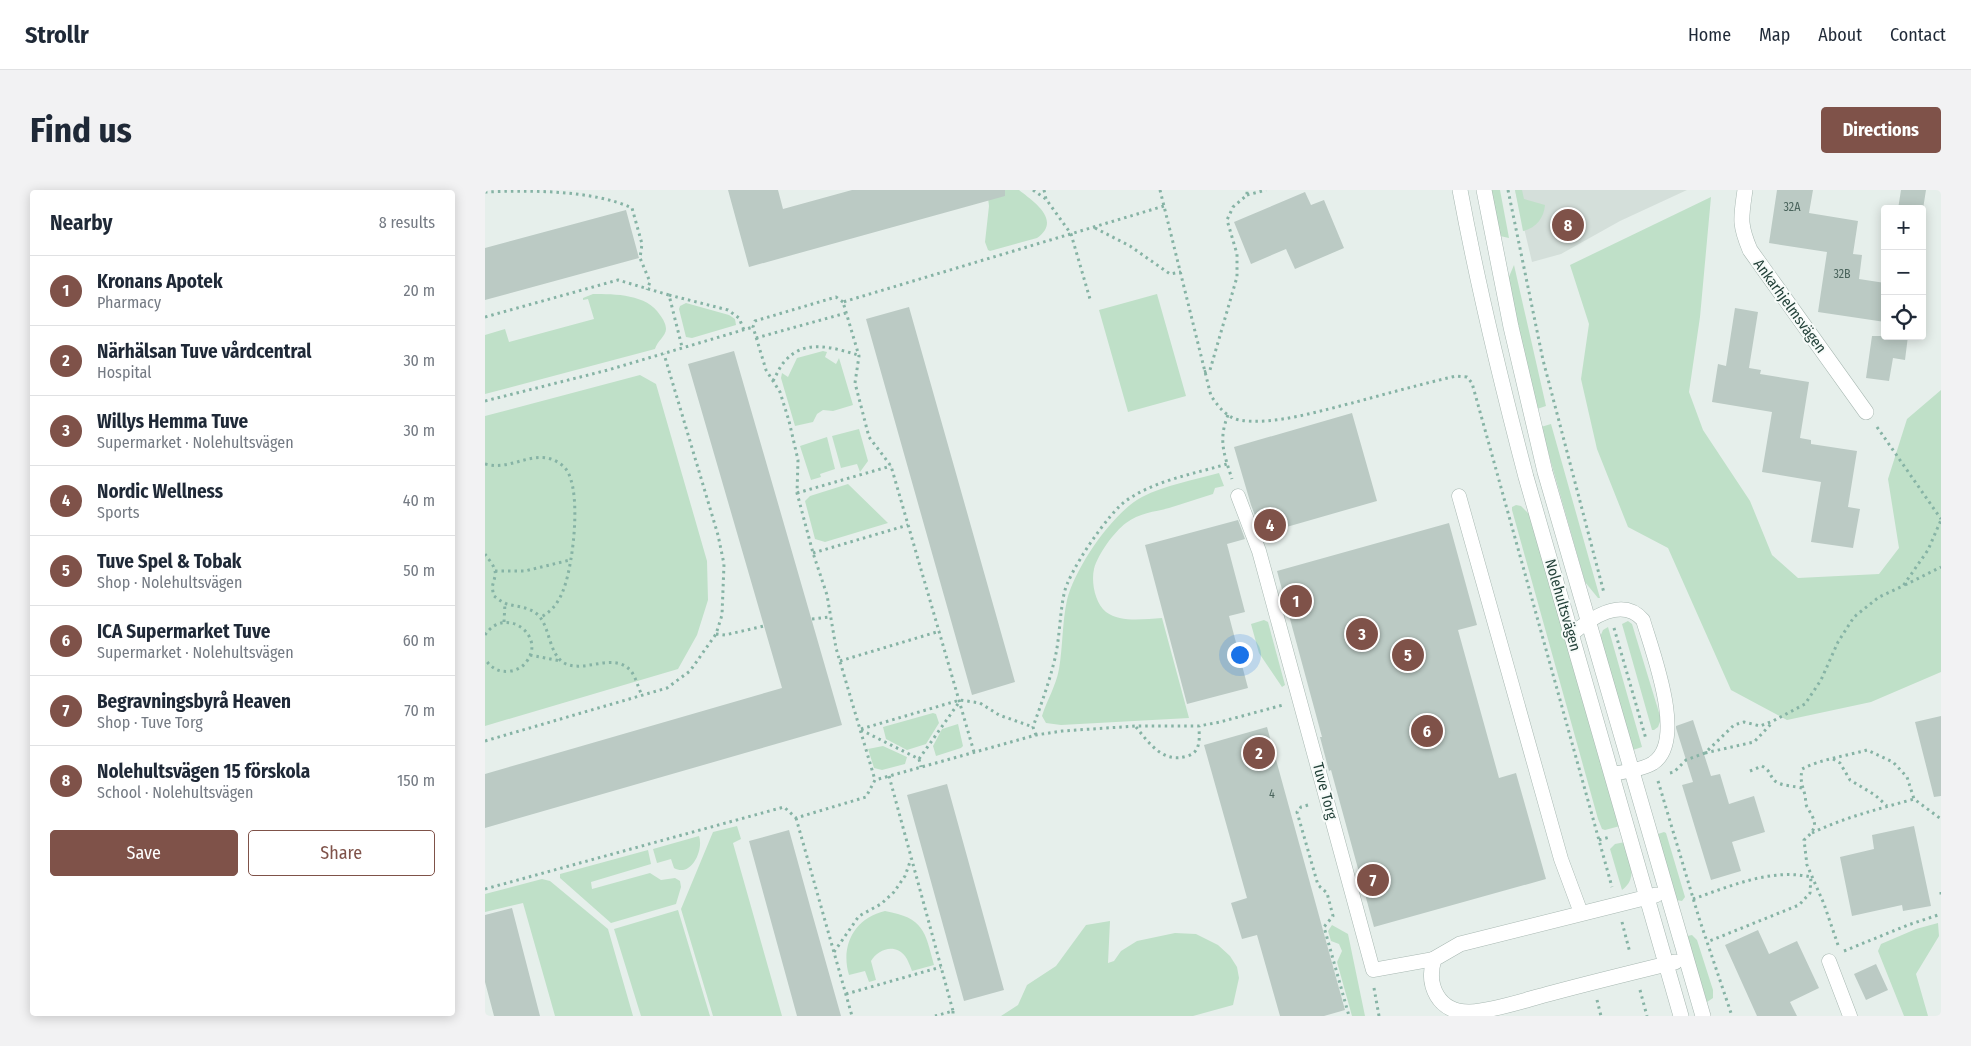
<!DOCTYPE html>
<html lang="en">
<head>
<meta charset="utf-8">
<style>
	:root { --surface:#fff; --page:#f2f2f3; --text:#1f2937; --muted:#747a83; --line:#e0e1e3; --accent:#7f5249 }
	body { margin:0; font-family:"Fira Sans Condensed",sans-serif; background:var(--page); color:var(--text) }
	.controls { position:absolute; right:15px; top:15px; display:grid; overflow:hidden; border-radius:5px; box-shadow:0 2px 12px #0003 }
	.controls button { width:45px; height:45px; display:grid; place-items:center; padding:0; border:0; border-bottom:1px solid var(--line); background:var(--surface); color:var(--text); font:25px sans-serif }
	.you { position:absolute; left:754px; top:464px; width:18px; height:18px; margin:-12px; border:4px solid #fff; border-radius:50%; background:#1a73e8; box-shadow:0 0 0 8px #1a73e833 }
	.badge { display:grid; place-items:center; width:32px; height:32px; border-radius:50%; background:var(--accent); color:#fff; font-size:16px; font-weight:700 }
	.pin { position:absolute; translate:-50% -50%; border:2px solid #fff; box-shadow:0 1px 5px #0006 }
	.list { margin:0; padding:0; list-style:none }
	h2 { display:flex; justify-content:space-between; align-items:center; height:65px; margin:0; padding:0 20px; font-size:21px }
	h2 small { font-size:16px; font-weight:400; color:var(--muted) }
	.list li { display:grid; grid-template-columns:32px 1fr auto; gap:15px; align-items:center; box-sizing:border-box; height:70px; padding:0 20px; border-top:1px solid var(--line) }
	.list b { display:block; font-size:19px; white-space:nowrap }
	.list p { margin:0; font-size:16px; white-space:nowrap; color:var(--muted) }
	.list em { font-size:16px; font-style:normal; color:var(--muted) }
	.actions { display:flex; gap:10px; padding:15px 20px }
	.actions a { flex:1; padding:11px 0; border:1px solid var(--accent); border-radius:5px; text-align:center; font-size:18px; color:var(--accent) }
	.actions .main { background:var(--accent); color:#fff }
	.icon { flex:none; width:28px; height:28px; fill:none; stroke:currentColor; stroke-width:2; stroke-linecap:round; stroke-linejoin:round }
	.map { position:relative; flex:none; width:1456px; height:826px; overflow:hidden; border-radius:5px }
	header { display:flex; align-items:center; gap:30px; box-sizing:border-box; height:70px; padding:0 25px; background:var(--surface); border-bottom:1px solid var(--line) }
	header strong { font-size:24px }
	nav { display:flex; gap:28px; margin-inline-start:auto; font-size:18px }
	.intro { display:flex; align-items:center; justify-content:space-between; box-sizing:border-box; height:120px; padding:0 30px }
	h1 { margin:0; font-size:35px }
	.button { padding:12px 22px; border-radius:5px; background:var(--accent); color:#fff; font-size:18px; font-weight:700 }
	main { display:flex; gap:30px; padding:0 30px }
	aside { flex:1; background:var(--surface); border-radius:5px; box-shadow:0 2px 12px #0003 }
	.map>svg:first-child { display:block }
	.built { fill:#d4dfda }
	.green { fill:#bfe0c8 }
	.building { fill:#bbcac4 }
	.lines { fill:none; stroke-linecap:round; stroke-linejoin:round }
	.service-casing { stroke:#a8b8b2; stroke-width:15 }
	.minor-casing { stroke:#a8b8b2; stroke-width:16 }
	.path { stroke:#86b3a5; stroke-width:3; stroke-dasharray:2.5 4; stroke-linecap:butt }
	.service { stroke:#fff; stroke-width:14 }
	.minor { stroke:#fff; stroke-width:15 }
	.labels { text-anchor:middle; stroke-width:4; stroke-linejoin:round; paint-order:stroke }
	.number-label { font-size:12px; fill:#4a645c }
	.street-label { font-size:15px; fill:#24423a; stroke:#f7fbf9 }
</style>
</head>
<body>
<header>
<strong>Strollr</strong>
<nav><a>Home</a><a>Map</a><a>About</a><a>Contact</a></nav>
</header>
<div class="intro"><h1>Find us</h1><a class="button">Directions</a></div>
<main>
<aside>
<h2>Nearby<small>8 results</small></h2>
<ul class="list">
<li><span class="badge">1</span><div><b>Kronans Apotek</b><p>Pharmacy</p></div><em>20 m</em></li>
<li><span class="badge">2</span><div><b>Närhälsan Tuve vårdcentral</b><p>Hospital</p></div><em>30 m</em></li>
<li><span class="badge">3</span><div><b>Willys Hemma Tuve</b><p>Supermarket · Nolehultsvägen</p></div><em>30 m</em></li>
<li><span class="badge">4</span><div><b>Nordic Wellness</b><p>Sports</p></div><em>40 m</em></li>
<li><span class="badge">5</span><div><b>Tuve Spel &amp; Tobak</b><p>Shop · Nolehultsvägen</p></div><em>50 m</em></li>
<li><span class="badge">6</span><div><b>ICA Supermarket Tuve</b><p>Supermarket · Nolehultsvägen</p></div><em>60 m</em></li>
<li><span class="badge">7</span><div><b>Begravningsbyrå Heaven</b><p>Shop · Tuve Torg</p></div><em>70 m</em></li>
<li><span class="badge">8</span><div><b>Nolehultsvägen 15 förskola</b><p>School · Nolehultsvägen</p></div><em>150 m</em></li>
</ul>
<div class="actions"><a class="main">Save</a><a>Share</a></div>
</aside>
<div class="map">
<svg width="1456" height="826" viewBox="0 0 1456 826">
	<rect width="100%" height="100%" fill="#e6efeb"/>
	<path class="built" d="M 1030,0 L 1202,0 L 1135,31 L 1076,64 L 1047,72 Z"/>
	<path class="green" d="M 502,0 L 534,0 C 549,12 577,30 552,48 L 505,61 L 503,60 L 500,52 L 504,16 Z
		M 1005,0 L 1015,0 L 1024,48 L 1015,46 Z
		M 1030,0 L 1037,0 L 1039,9 L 1060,15 C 1059,28 1051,38 1038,41 Z
		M 1226,7 L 1215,127 L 1204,202 L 1218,240 L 1265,311 L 1287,365 L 1313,388 L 1394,384 L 1414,358 L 1403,289 L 1422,229 L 1456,200 L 1456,482 L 1386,512 L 1302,530 L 1246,500 L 1183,358 L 1143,337 L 1112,259 L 1096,189 L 1104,134 L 1085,75 Z
		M 1029,75 L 1061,216 L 1052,219 L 1023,89 Z
		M 108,104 C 130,104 162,104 175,125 C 178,129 181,134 181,139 C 181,146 172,151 170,159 L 0,204 L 0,145 L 20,139 L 24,152 L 109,129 L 103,109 L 98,110 L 98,108 Z
		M 672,104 L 701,206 L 643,222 L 614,120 Z
		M 201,113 L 244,125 L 250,129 L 251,135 L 207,148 L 201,147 L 194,119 L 195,116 Z
		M 338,161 L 342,162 L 340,167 L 351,174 L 354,168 L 368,215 L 348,221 L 338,220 L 332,224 L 328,232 L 310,236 L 296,188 L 297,183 L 303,187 L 312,168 Z
		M 155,185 L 171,194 L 222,371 L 223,410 L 212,445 L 193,479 L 0,536 L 0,226 Z
		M 1066,234 L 1115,408 L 1113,408 L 1100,392 L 1056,237 Z
		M 374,239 L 383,271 L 375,282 L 372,274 L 356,278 L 347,246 Z
		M 342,247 L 350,279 L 335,284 L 336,287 L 326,290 L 315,256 Z
		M 734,283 L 739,296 L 730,298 L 728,304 C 713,309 699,313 684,318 C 669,322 654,323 641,333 C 629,342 613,364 609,379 C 606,392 610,413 621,422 C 636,433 659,429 677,428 L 704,528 L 576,535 L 561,533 L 557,526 C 562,510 571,496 574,479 C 578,456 577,433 582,410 C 590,378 627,323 657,307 C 680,295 709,290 734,283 Z
		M 363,294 L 403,333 L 340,352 L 330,349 L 320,311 L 325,306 Z
		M 1031,315 L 1036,316 L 1045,325 L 1135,636 L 1120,640 L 1117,639 L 1113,629 L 1027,320 L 1027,317 Z
		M 779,430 L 783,432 L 800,495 L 797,497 L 774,463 L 766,434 Z
		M 1143,431 L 1147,434 L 1176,529 L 1173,537 L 1169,540 L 1167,540 L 1137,434 Z
		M 1123,437 L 1157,557 L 1148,560 L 1115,447 L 1118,440 Z
		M 448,523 L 451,524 L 454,533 L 441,554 L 422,560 L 401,549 L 398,537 Z
		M 473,534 L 478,556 L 476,558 L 451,566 L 448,556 L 457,539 Z
		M 398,556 L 422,567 L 420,574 L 397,580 L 389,578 L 383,559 Z
		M 252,636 L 256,649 L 248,653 L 297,826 L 228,826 L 196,719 L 228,642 Z
		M 1179,642 L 1181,643 L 1200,707 L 1197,711 L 1191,710 L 1173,644 Z
		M 214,646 C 219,660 206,688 189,678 L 186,669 L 172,673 L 168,659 Z
		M 1140,652 C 1144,669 1154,688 1137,700 L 1125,659 L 1130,654 Z
		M 163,660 L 166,674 L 106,692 L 107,699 L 165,683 L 176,690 L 190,688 L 195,691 L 196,697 L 191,714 L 126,733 L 75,688 L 75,684 Z
		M 57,689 L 65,691 L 123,739 L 148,826 L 70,826 L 38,713 L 0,722 L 0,704 Z
		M 193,720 L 225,826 L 156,826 L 129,739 Z
		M 400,721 C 439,728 440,741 449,775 L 427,781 C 425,776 423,770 420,766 C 410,753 393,759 386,771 L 391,790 L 384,792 L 380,781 L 364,785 C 355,755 370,728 400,721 Z
		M 625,731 L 623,773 L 629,771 L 636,761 L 652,751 L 690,743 L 711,744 L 733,755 L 745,766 L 752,777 L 754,788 L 748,815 L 708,826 L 516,826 L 533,815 L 542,795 L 571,776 L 601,735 Z
		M 1453,733 L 1454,746 L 1431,784 L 1443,826 L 1419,826 L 1393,761 L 1396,754 L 1431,739 Z
		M 847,735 L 863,744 L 880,826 L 867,826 L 852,772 L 857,761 L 854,754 L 846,751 L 843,741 Z
		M 1207,745 L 1212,750 L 1228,800 L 1228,808 L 1222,812 L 1202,746 Z"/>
	<path class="building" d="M 243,0 L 293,0 L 298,19 L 367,0 L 520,0 L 520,6 L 264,77 Z
		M 1292,0 L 1328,0 L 1324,23 L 1373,31 L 1368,64 L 1377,65 L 1374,89 L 1400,93 L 1400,132 L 1333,122 L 1342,62 L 1284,53 Z
		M 1416,0 L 1441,0 L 1438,19 L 1413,19 Z
		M 820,2 L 826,15 L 839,10 L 859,58 L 810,79 L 801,59 L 766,74 L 749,32 Z
		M 141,20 L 154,68 L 0,110 L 0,58 Z
		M 424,117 L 530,492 L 487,505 L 381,129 Z
		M 1250,118 L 1273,122 L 1264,178 L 1276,180 L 1275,184 L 1324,192 L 1315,248 L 1326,250 L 1326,254 L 1372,261 L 1363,317 L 1375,319 L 1368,358 L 1326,352 L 1336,292 L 1277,282 L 1287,222 L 1227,212 L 1233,174 L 1241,176 Z
		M 1387,146 L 1423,146 L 1420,170 L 1408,168 L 1404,191 L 1381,188 Z
		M 249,161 L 357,535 L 0,638 L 0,584 L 297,498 L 203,174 Z
		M 867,223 L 892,311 L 777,344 L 766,315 L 749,257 Z
		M 753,330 L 760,349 L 742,354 L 760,422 L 744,426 L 763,498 L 702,514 L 660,355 Z
		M 964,333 L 992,435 L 973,440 L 1014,588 L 1031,583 L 1061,689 L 889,737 L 846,580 L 844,581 L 835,547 L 837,547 L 792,381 Z
		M 1456,526 L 1456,606 L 1449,607 L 1430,532 Z
		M 1208,530 L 1226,586 L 1235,584 L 1244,614 L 1269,606 L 1280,642 L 1247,652 L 1256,681 L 1226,690 L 1197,595 L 1208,592 L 1191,538 L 1191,536 Z
		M 782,537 L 860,820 L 839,826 L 795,826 L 772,745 L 757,749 L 746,713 L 762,708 L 719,555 Z
		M 462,594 L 519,800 L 479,811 L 422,605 Z
		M 1429,636 L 1446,716 L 1418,721 L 1417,715 L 1367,726 L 1355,667 L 1389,659 L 1387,645 Z
		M 304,640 L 325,716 L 356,826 L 312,826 L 264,651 Z
		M 27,718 L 55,826 L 9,826 L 0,792 L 0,725 Z
		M 1273,740 L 1284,764 L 1312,751 L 1334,798 L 1305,812 L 1312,826 L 1272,826 L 1240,755 Z
		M 1391,774 L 1403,800 L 1381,810 L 1369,784 Z"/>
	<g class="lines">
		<g class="service-casing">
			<path id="service" d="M 753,306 L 774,361 L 888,780 L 949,769
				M 974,306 L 1076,669 L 1096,723
				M 1087,444 C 1106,428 1137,406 1158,430 C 1167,461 1202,551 1168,573 C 1160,579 1138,582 1127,584
				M 1344,771 L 1365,826"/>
		</g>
		<g class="minor-casing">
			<path id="minor" d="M 975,0 C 993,97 1016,192 1041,287 L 1196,826
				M 999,0 L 1026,137 L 1060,282 L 1218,826
				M 1260,0 C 1256,28 1254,34 1265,60 L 1381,222
				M 1171,705 L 975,754 L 949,769 C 941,795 953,823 985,822 C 1009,821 1043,809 1067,803 C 1108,792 1149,782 1190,772"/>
		</g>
		<path class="path" d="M 548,0 L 561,9 L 586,44 L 605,109
			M 559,0 L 561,9
			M 675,0 L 726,206 C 734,217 741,227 754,230 C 788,236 838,220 871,212 C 904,203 937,194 971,186 L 982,187 L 987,193 L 1127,697
			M 1023,0 L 1058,170 L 1119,403
			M 0,2 C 44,0 108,0 147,18 L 157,54 L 155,68 L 165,92 L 162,100
			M 762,5 L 781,0
			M 610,38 L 645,56 L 685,84 L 696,82
			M 184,105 L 243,120 L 254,128 L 259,140
			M 358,112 L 351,107 L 270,131 L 268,137 L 281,180 L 295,202 L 304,231 L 313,270 L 312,303 L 328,363 L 342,405 L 351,458 L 390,590
			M 0,127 L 133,90 L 184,105 L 197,157
			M 271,148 L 361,123
			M 719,182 L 725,180 L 752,87 L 752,64 L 742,30 L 748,17 L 762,5 L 762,0
			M 288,191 C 292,184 295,176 300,171 C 320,148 349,158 373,165
			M 0,211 L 123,180 L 268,137
			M 743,225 C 733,250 739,264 747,289
			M 1392,237 L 1456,329
			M 0,274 C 28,282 51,255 77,275 C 99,291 88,375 79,398 C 75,410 68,421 56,427
			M 312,303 L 406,276
			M 328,363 L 423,335
			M 0,364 C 4,370 12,378 10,386 C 8,396 6,395 9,406 C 13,409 17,412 22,414 C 33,417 46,417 54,426 C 65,438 64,464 79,473 C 99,484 129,461 146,481 C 151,487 153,498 157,505
			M 10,381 L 40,381 L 85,370
			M 1420,395 L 1456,377
			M 327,429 L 345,427
			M 19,432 L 20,413
			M 1129,438 L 1161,549
			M 231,444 L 240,445 L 279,436
			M 0,445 C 20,415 61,445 42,471 C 38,477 32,480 26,481 C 14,483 6,478 0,469
			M 45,465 L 76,471
			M 355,471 L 455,441
			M 651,537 C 664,553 678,574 702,566 C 707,565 712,561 713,556 C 715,550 714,542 714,536
			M 376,539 L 475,510 L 495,513 L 514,525 L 548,537
			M 376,540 L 434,569 L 436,577
			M 551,545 L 548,537 C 555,517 563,496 568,476 C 575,452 574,428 579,404 C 583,382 624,322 642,310 C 671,290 709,284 742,274
			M 0,551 L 182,498 L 205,481 L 231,444 L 237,425 L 239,374 L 233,345 L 179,164
			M 489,562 L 406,276 L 384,247 L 370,193 L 374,166 L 358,112 L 679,16
			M 1220,563 L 1269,552 L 1287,533
			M 434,569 L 475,511
			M 1348,569 L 1355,573 L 1365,590 L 1390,605 L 1402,616
			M 1265,581 L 1277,576 C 1286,581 1284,585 1290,591 C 1296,596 1310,596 1317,598
			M 1185,583 L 1189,582 L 1201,570 L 1220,563 L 1249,535 L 1259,532 L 1275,536 L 1288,531 L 1320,514 L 1336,490 L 1353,452 L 1369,427 L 1394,407 L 1418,396 L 1443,360 L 1456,330
			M 404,586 L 468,821 L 450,826
			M 1173,591 L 1214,728 L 1247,826
			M 823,615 L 816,617 L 812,622 L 833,695 L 842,703 L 848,726 L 839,737 L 864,826
			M 311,628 L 367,826
			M 1327,643 C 1360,627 1394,619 1429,609
			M 1114,650 L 1125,647
			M 0,699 L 299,617 L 311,628 L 381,607 L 390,590 L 551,545 L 577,541 L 651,536 L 714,536 L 735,532 L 798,515
			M 1456,702 L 1456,707
			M 1208,709 C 1246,696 1286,678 1326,687 L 1325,703 L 1314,715 L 1222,752
			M 1137,732 L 1145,763
			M 1353,755 L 1339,714 L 1322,675 L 1319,650 C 1334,637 1331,632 1322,617 C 1320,613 1321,609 1320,605 C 1317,594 1315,591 1317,579 C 1336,569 1361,566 1382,560 L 1408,572 L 1422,587 L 1429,609 L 1456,629
			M 1359,761 L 1423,735 L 1456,724
			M 349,762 L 374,726 L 396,714 L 409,702 L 420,686 L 426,669
			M 889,798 L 894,826
			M 1155,800 L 1162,826
			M 361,804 L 456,777
			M 1112,810 L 1116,826
			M 468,821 L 468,826"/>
		<use href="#service" class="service"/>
		<use href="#minor" class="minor"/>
	</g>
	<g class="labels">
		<g class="number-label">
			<text x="1307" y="21">32A</text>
			<text x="1357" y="88">32B</text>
			<text x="787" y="608">4</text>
		</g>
		<g class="street-label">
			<text transform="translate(1305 116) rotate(54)" y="5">Ankarhjelmsvägen</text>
			<text transform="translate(1078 415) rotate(74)" y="5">Nolehultsvägen</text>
			<text transform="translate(840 601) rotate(75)" y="5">Tuve Torg</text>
		</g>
	</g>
</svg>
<div class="controls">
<button>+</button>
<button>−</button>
<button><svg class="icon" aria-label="locate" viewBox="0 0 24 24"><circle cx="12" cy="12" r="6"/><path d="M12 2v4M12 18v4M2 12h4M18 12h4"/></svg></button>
</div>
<div class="you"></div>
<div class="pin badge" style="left:811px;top:411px">1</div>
<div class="pin badge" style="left:774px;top:563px">2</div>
<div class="pin badge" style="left:877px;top:444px">3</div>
<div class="pin badge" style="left:785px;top:335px">4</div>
<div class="pin badge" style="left:923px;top:465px">5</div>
<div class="pin badge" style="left:942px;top:541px">6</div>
<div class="pin badge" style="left:888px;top:690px">7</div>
<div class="pin badge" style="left:1083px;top:35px">8</div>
</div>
</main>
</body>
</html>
